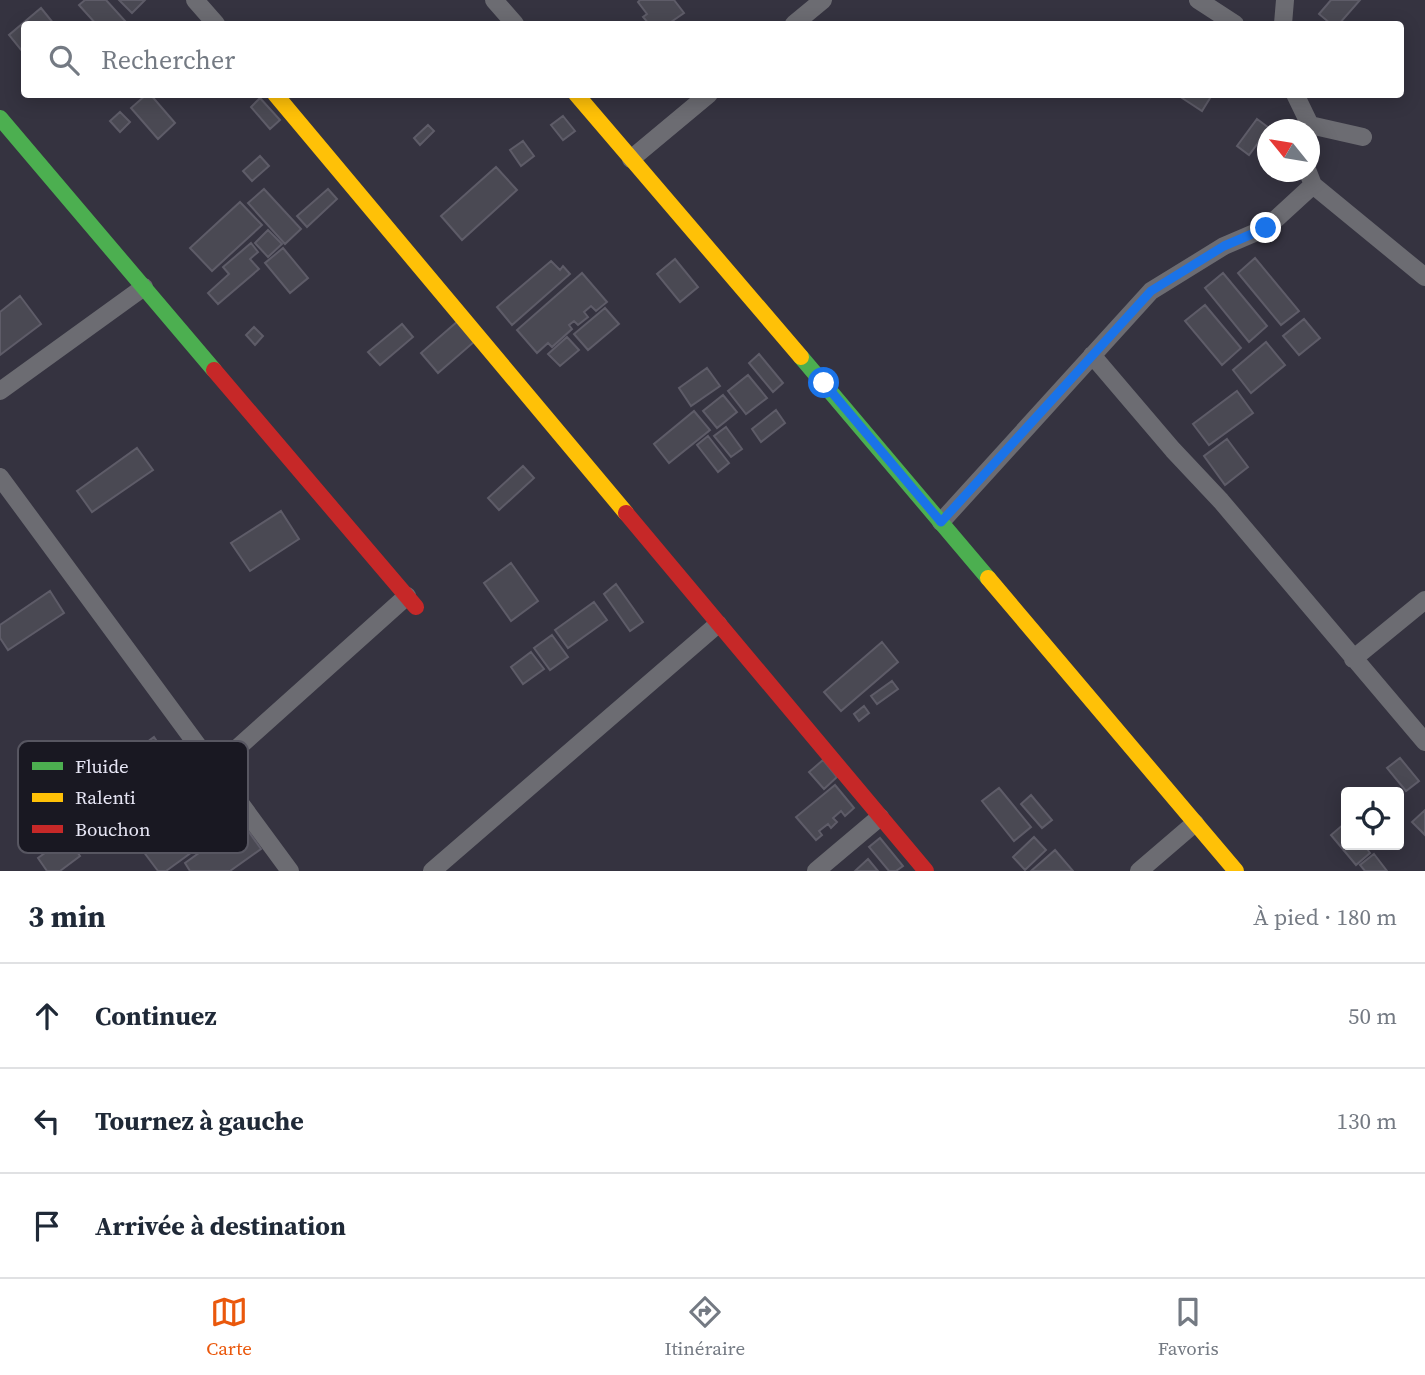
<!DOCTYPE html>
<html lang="fr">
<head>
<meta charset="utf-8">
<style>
	:root { --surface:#fff; --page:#f6f6f7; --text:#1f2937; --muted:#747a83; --line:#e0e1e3; --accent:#ea580c }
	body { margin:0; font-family:"Source Serif 4",serif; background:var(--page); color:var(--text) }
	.controls { position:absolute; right:21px; bottom:21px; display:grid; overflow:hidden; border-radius:7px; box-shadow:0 4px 18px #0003 }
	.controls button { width:63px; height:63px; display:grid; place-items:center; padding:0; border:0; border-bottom:2px solid var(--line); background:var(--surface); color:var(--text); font:35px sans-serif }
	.compass { position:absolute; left:1257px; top:119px; width:63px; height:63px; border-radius:50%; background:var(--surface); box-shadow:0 4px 18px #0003; rotate:300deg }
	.stop { position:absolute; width:21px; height:21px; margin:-16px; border:5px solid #1a73e8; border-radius:50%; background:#fff }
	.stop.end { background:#1a73e8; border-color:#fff; box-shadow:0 2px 7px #0008 }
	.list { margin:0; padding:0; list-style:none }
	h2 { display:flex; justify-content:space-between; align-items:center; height:91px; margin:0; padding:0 28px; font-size:30px }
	h2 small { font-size:23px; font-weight:400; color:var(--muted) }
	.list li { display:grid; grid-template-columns:46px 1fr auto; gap:21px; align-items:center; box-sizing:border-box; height:105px; padding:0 28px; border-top:2px solid var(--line) }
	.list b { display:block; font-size:26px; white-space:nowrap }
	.list em { font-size:23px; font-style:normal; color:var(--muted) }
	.icon { flex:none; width:38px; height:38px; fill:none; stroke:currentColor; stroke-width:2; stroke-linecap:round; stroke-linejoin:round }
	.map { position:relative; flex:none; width:1425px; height:871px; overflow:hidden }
	.search { position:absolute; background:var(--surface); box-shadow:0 4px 18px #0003; left:21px; right:21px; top:21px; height:77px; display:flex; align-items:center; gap:18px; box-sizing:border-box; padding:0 24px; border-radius:7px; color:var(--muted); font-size:26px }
	.sheet { height:406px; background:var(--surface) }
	nav { display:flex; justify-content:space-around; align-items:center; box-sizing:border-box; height:98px; border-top:2px solid var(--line); background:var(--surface); font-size:19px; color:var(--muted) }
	nav a { display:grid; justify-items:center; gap:4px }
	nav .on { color:var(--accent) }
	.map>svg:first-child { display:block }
	.building { fill:#4a4953; stroke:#5e5c68; stroke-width:2 }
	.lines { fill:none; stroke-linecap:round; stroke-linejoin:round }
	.street { stroke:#6c6c72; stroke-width:18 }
	.fast { stroke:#4caf50; stroke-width:16 }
	.slow { stroke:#ffc107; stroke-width:16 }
	.jam { stroke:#c62828; stroke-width:16 }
	.route { stroke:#1a73e8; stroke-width:9 }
	.key { fill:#191822; stroke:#575661; stroke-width:2 }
	.key-label { font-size:19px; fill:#e7e6f5 }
</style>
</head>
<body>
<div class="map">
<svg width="1425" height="871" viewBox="0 0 1425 871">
	<rect width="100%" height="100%" fill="#353340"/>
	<path class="building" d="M 85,0 L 106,0 L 126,22 L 123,24 L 96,24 L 79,5 Z
		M 119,0 L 145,0 L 132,13 Z
		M 640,0 L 674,0 L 684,13 L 668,24 L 649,24 L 643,17 L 647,14 L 638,2 Z
		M 1331,0 L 1360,0 L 1339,24 L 1331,24 L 1319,14 Z
		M 41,8 L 54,24 L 24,24 L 24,49 L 22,51 L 9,35 Z
		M 147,94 L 150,94 L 175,123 L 158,139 L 131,108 Z
		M 1180,94 L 1211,94 L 1212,95 L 1202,111 L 1179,96 Z
		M 260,98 L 280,120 L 270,129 L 251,107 Z
		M 120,112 L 130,122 L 120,132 L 110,121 Z
		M 563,116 L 575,131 L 563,140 L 551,125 Z
		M 1257,119 L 1269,128 L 1249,155 L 1237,146 Z
		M 428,125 L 434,131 L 420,145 L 414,138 Z
		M 523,141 L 534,156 L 521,166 L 510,150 Z
		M 260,156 L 269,166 L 252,181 L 243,171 Z
		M 496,167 L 517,190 L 462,240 L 441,216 Z
		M 264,189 L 301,229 L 285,244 L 248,203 Z
		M 328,189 L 337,199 L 307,227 L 297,216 Z
		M 240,202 L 262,225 L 212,271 L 190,248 Z
		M 268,230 L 282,244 L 268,257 L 255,243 Z
		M 251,243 L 258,252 L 250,259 L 259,269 L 218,304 L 208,293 L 229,274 L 223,267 Z
		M 283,248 L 308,278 L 290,293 L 265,263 Z
		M 1255,258 L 1299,311 L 1281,325 L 1238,273 Z
		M 675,259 L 698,287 L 680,302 L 657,274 Z
		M 551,261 L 560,270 L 563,266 L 570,274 L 512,325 L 497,307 Z
		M 582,273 L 607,302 L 596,311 L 591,306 L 584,312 L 588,317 L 578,325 L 574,321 L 569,325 L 572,329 L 552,347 L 548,343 L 537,353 L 517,330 Z
		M 1223,273 L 1267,326 L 1249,342 L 1205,288 Z
		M 20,296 L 41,324 L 0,355 L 0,312 Z
		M 1205,305 L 1241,348 L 1222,365 L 1185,321 Z
		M 605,308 L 619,324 L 588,350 L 574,334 Z
		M 1304,319 L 1320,338 L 1299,355 L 1283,336 Z
		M 458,321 L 475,341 L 438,373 L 421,353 Z
		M 402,324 L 413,337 L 380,365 L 368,352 Z
		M 254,327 L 263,336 L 255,345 L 246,335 Z
		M 567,337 L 579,350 L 560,366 L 548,354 Z
		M 1266,342 L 1285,365 L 1251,393 L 1233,370 Z
		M 759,354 L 783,383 L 773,392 L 749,363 Z
		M 707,368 L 720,386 L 691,406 L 679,388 Z
		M 748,375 L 767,398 L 746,414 L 728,391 Z
		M 1237,391 L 1253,413 L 1209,445 L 1193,424 Z
		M 723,395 L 737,412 L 717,428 L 703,411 Z
		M 776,410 L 785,423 L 761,442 L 752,429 Z
		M 694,411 L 710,430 L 669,463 L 654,444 Z
		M 726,427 L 742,449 L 731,457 L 714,436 Z
		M 708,436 L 729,463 L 718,472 L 697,445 Z
		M 1227,439 L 1248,467 L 1225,485 L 1204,456 Z
		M 137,448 L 153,470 L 92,512 L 77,491 Z
		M 523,466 L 534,478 L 499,510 L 488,498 Z
		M 281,511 L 299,539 L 250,571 L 231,543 Z
		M 511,563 L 538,601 L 511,621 L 484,583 Z
		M 616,584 L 643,622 L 630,631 L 604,594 Z
		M 50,591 L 64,613 L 8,650 L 0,638 L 0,625 Z
		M 594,602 L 607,620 L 568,648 L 555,630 Z
		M 552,635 L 568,657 L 550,670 L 534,648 Z
		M 882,642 L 898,662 L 841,711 L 824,692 Z
		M 531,652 L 544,669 L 523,684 L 511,667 Z
		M 892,681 L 898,689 L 877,704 L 871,696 Z
		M 864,706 L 869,713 L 859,721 L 854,714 Z
		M 154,737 L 165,753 L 111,794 L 99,778 Z
		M 1400,758 L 1419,781 L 1406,791 L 1387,768 Z
		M 823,760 L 837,777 L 824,789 L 809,772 Z
		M 835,785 L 854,808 L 845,816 L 841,811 L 833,818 L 837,822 L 831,828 L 828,824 L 819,831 L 822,835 L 816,840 L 796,817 Z
		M 999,788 L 1031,827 L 1014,841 L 982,801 Z
		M 1031,795 L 1052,820 L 1042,828 L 1021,804 Z
		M 207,804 L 225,828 L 166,871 L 158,871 L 143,851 Z
		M 1425,810 L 1425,835 L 1412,822 Z
		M 242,822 L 261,849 L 230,871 L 190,871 L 185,863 Z
		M 1345,823 L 1346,845 L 1364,845 L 1370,853 L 1356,865 L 1331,835 Z
		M 67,837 L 80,856 L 60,871 L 47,871 L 38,858 Z
		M 1034,837 L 1046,850 L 1025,870 L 1013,857 Z
		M 880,838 L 903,866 L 896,871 L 889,871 L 869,847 Z
		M 1055,850 L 1073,871 L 1031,871 Z
		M 1374,854 L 1387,871 L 1365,871 L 1360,865 Z
		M 868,859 L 878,871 L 855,871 Z"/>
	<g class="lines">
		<path class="street" d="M 195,0 L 216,24
			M 494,0 L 515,24
			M 1198,0 L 1235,24
			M 794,24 L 823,0
			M 1283,24 L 1285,0
			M 1295,94 L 1310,125
			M 1309,130 L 1310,125 L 1363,137
			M 631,159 L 709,94
			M 1313,185 L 1425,277
			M 1092,355 L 1173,450 L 1221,501 L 1425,742
			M 0,391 L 144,287
			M 0,477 L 290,871
			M 941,522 L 1151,291 L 1224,246 L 1266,228 L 1313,185 L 1308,172
			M 1353,659 L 1425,600
			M 214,769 L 407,596
			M 432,871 L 718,624
			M 816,871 L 880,817
			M 1139,871 L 1195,823"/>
		<path class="fast" d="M 0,118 L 214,370
			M 801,357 L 988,578"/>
		<path class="slow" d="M 275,94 L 626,513
			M 576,94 L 801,357
			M 988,578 L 1236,871"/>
		<path class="jam" d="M 214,370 L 416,607
			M 626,513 L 926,871"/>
	</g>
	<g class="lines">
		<path class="route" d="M 824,383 L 941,522 L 1151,291 L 1224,246 L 1266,228"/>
	</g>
	<rect x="18" y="741" width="230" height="112" rx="10" class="key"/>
	<rect x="32" y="762" width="31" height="8" fill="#4caf50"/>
	<rect x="32" y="793" width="31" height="9" fill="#ffc107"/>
	<rect x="32" y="825" width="31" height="8" fill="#c62828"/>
	<g class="key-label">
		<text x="75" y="773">Fluide</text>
		<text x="75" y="804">Ralenti</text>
		<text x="75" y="836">Bouchon</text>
	</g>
</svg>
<div class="controls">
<button><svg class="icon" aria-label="locate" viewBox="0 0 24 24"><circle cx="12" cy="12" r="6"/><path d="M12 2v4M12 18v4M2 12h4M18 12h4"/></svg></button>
</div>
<svg class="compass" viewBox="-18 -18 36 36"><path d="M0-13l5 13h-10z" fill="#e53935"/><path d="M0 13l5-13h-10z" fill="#747a83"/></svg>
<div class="stop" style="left:824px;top:383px"></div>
<div class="stop end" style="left:1266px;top:228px"></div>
<div class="search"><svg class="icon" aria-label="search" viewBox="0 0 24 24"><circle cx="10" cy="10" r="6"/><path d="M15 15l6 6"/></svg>Rechercher</div>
</div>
<section class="sheet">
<h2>3 min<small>À pied · 180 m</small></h2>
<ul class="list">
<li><svg class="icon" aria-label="ahead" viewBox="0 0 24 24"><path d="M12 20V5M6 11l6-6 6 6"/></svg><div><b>Continuez</b></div><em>50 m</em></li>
<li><svg class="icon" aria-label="left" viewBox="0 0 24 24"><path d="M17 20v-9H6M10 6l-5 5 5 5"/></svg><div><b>Tournez à gauche</b></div><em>130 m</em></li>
<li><svg class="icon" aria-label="arrive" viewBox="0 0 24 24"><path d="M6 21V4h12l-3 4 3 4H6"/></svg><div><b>Arrivée à destination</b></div></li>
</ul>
</section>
<nav>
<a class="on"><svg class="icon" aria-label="map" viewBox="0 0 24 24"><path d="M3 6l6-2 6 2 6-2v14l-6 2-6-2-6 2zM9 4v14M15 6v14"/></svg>Carte</a>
<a><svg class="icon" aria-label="directions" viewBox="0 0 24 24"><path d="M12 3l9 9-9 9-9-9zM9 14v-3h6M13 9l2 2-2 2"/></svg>Itinéraire</a>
<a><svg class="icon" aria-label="saved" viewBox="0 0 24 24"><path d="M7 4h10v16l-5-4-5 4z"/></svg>Favoris</a>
</nav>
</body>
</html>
